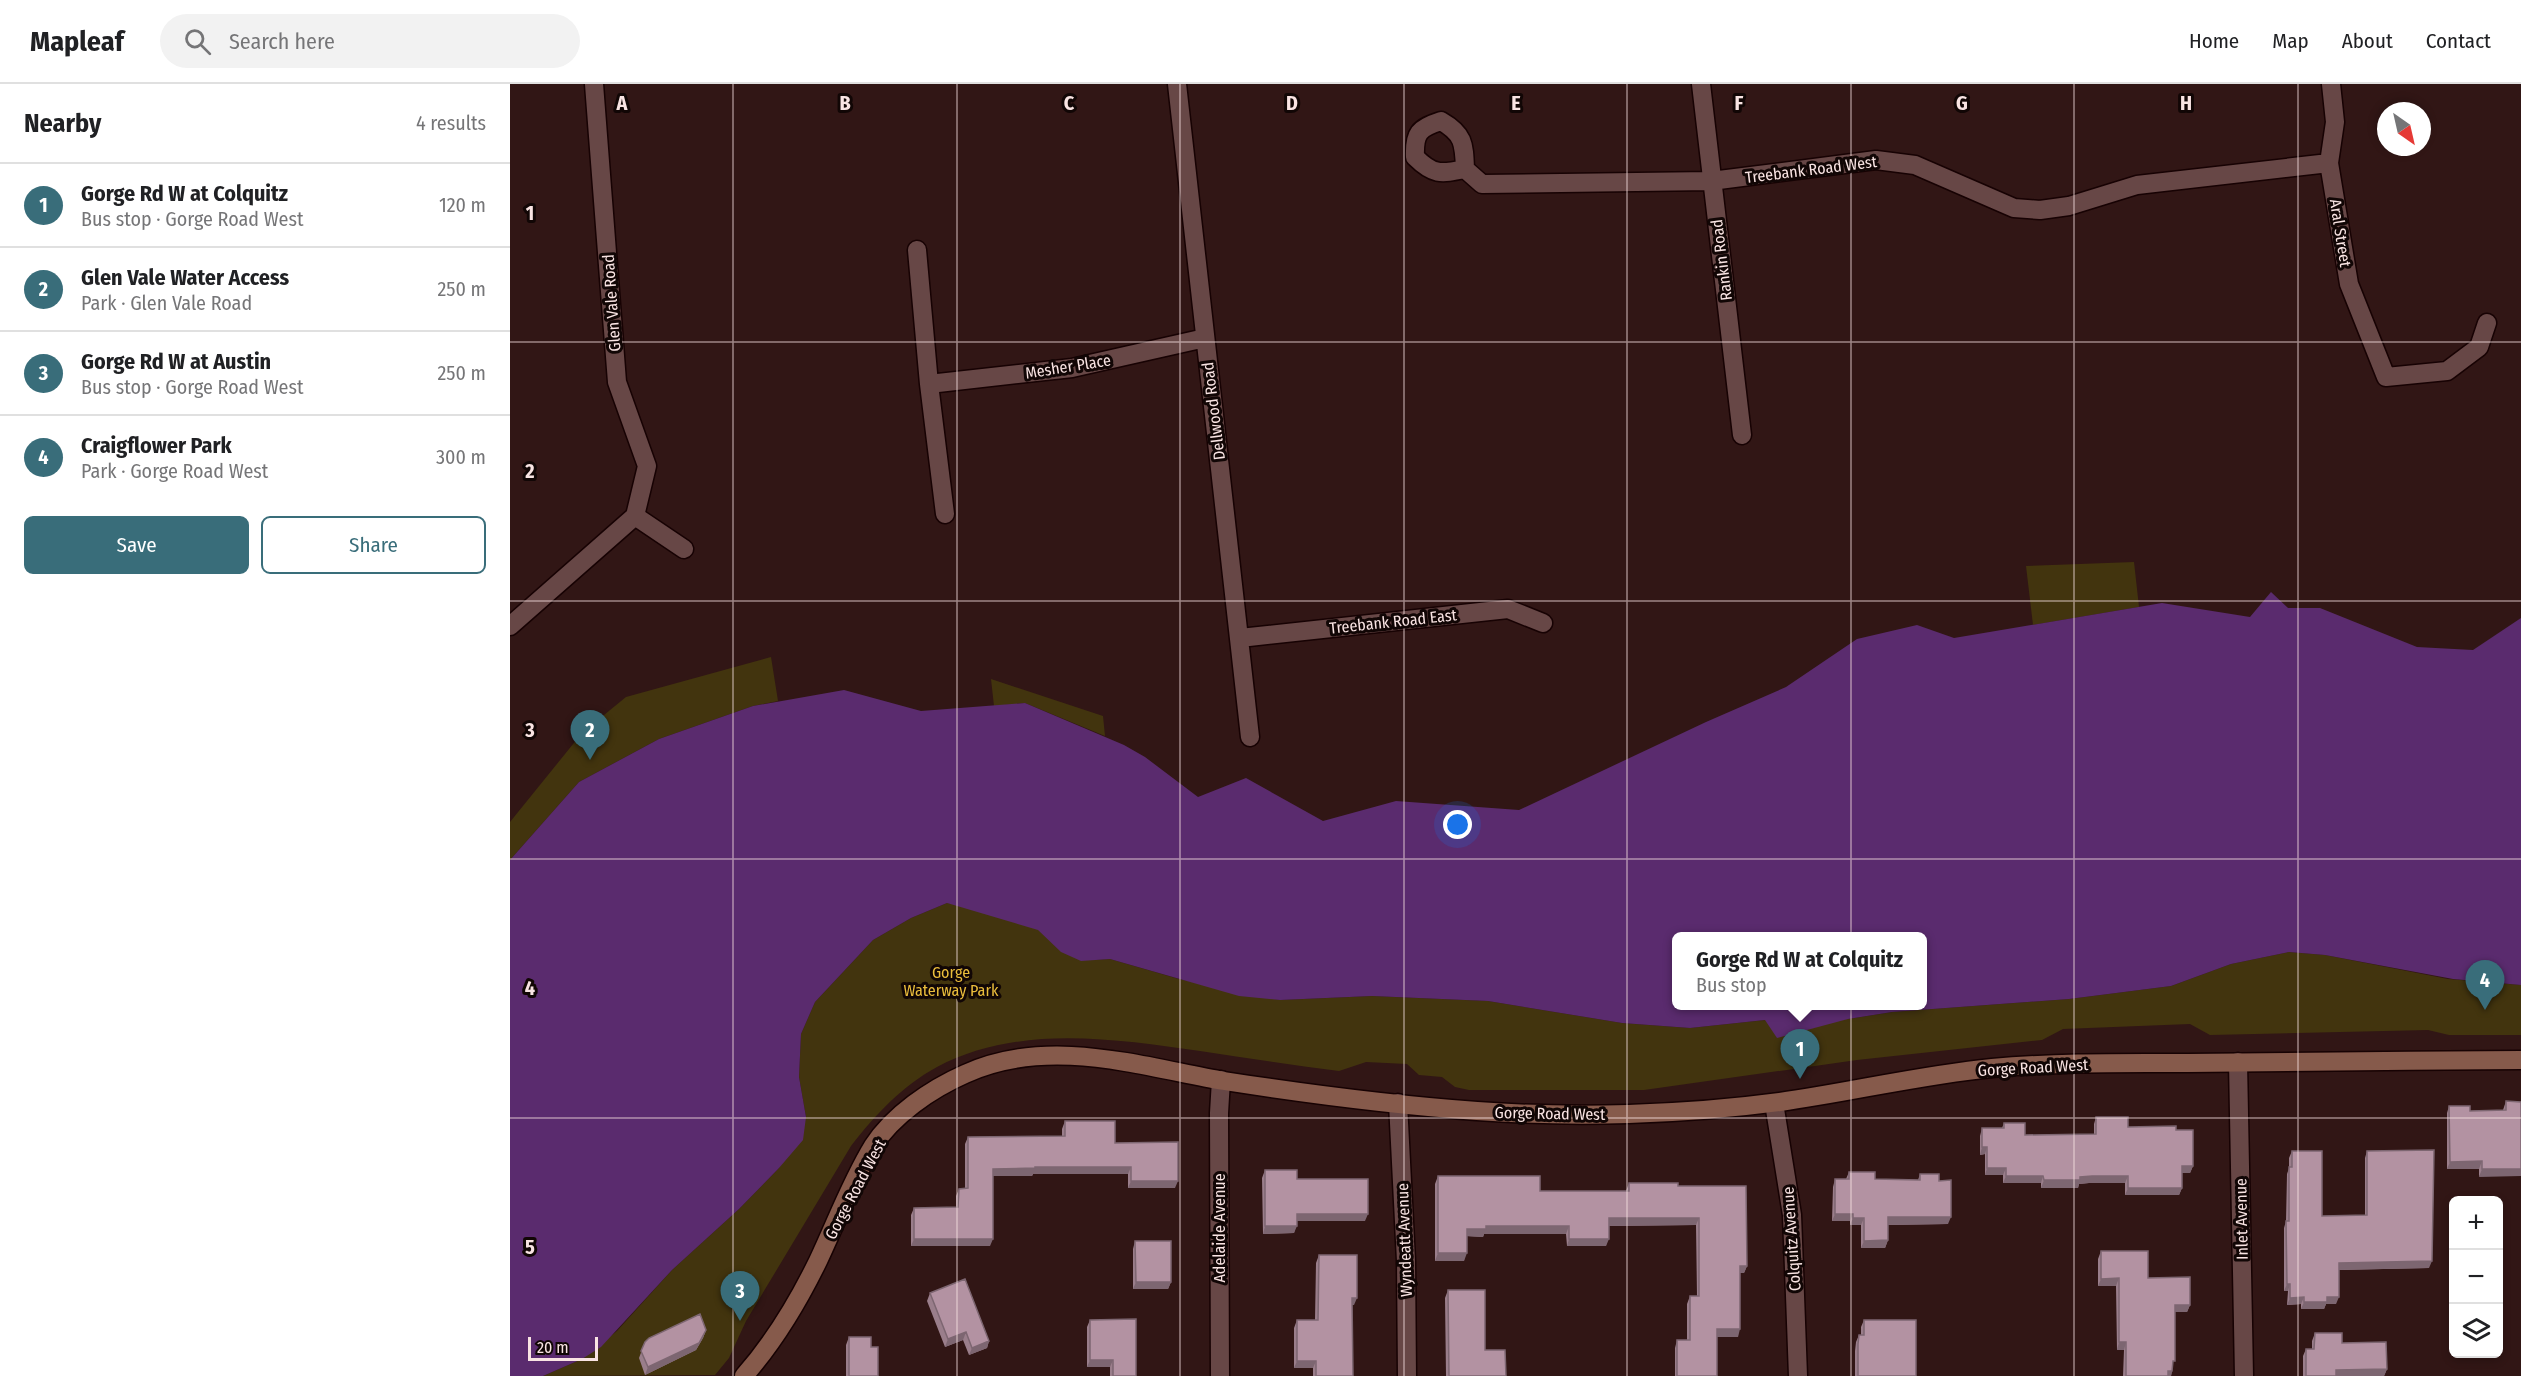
<!DOCTYPE html>
<html lang="en">
<head>
<meta charset="utf-8">
<style>
	:root { --surface:#fff; --page:#f2f2f2; --text:#202124; --muted:#757577; --line:#e0e0e0; --accent:#396d7a }
	body { margin:0; font-family:"Fira Sans Condensed",sans-serif; background:var(--page); color:var(--text) }
	.controls { position:absolute; right:18px; bottom:18px; display:grid; overflow:hidden; border-radius:9px; box-shadow:0 3px 9px #0003 }
	.controls button { width:54px; height:54px; display:grid; place-items:center; padding:0; border:0; border-bottom:2px solid var(--line); background:var(--surface); color:var(--text); font:30px sans-serif }
	.compass { position:absolute; left:1867px; top:18px; width:54px; height:54px; border-radius:50%; background:var(--surface); box-shadow:0 3px 9px #0003; rotate:146deg }
	.scale { position:absolute; left:18px; bottom:15px; width:70px; box-sizing:border-box; padding-left:6px; border:3px solid #f9e4e3; border-top:0; font-size:16px; line-height:21px; white-space:nowrap; color:#f9e4e3; -webkit-text-stroke:4px #110605; paint-order:stroke }
	.you { position:absolute; left:948px; top:741px; width:21px; height:21px; margin:-15px; border:4px solid #fff; border-radius:50%; background:#1a73e8; box-shadow:0 0 0 9px #1a73e833 }
	.badge { display:grid; place-items:center; width:39px; height:39px; border-radius:50%; background:var(--accent); color:#fff; font-size:20px; font-weight:700 }
	.pin { position:absolute; translate:-50% -50px; filter:drop-shadow(0 2px 3px #0008) }
	.pin::after { content:''; position:absolute; top:32px; width:21px; height:18px; background:inherit; clip-path:polygon(0 0,100% 0,50% 100%) }
	.popup { position:absolute; left:1162px; top:848px; width:255px; height:78px; box-sizing:border-box; display:grid; place-content:center; border-radius:9px; background:var(--surface); filter:drop-shadow(0 2px 4px #0005); font-size:20px; white-space:nowrap; color:var(--muted) }
	.popup b { font-size:22px; color:var(--text) }
	.popup::after { content:''; position:absolute; left:50%; top:100%; margin-left:-12px; border:12px solid transparent; border-top-color:var(--surface) }
	.list { margin:0; padding:0; list-style:none }
	h2 { display:flex; justify-content:space-between; align-items:center; height:78px; margin:0; padding:0 24px; font-size:26px }
	h2 small { font-size:20px; font-weight:400; color:var(--muted) }
	.list li { display:grid; grid-template-columns:39px 1fr auto; gap:18px; align-items:center; box-sizing:border-box; height:84px; padding:0 24px; border-top:2px solid var(--line) }
	.list b { display:block; font-size:22px; white-space:nowrap }
	.list p { margin:0; font-size:20px; white-space:nowrap; color:var(--muted) }
	.list em { font-size:20px; font-style:normal; color:var(--muted) }
	.actions { display:flex; gap:12px; padding:18px 24px }
	.actions a { flex:1; padding:14px 0; border:2px solid var(--accent); border-radius:9px; text-align:center; font-size:21px; color:var(--accent) }
	.actions .main { background:var(--accent); color:#fff }
	.icon { flex:none; width:33px; height:33px; fill:none; stroke:currentColor; stroke-width:2; stroke-linecap:round; stroke-linejoin:round }
	.map { position:relative; flex:none; width:2011px; height:1292px; overflow:hidden }
	header { display:flex; align-items:center; gap:36px; box-sizing:border-box; height:84px; padding:0 30px; background:var(--surface); border-bottom:2px solid var(--line) }
	header strong { font-size:28px }
	nav { display:flex; gap:33px; margin-inline-start:auto; font-size:21px }
	.search { width:420px; height:54px; background:var(--page); display:flex; align-items:center; gap:15px; box-sizing:border-box; padding:0 21px; border-radius:33px; color:var(--muted); font-size:22px }
	main { display:flex }
	aside { flex:1; background:var(--surface) }
	.map>svg:first-child { display:block }
	.green { fill:#42340e }
	.water { fill:#5a2b6e; fill-rule:evenodd }
	.lines { fill:none; stroke-linecap:round; stroke-linejoin:round }
	.minor-casing { stroke:#170203; stroke-width:21 }
	.secondary-casing { stroke:#170203; stroke-width:21 }
	.minor { stroke:#674746; stroke-width:18 }
	.secondary { stroke:#865a4b; stroke-width:18 }
	.wall { fill:#9a7e8b }
	.shaded-wall { fill:#7d6671 }
	.building { fill:#b392a2; stroke:#7d6671; stroke-width:1.5 }
	.grid { fill:none; stroke:#f9e4e3; stroke-width:1.5; stroke-opacity:0.55 }
	.labels { text-anchor:middle; stroke-width:6; stroke-linejoin:round; paint-order:stroke }
	.street-label { font-size:16px; fill:#f9e4e3; stroke:#110605 }
	.park-label { font-size:16px; fill:#ebbd3c; stroke:#110605 }
	.grid-label { font-size:20px; text-anchor:middle; font-weight:bold; fill:#f9e4e3; stroke:#110605; stroke-width:6; stroke-linejoin:round; paint-order:stroke }
</style>
</head>
<body>
<header>
<strong>Mapleaf</strong>
<div class="search"><svg class="icon" aria-label="search" viewBox="0 0 24 24"><circle cx="10" cy="10" r="6"/><path d="M15 15l6 6"/></svg>Search here</div>
<nav><a>Home</a><a>Map</a><a>About</a><a>Contact</a></nav>
</header>
<main>
<aside>
<h2>Nearby<small>4 results</small></h2>
<ul class="list">
<li><span class="badge">1</span><div><b>Gorge Rd W at Colquitz</b><p>Bus stop · Gorge Road West</p></div><em>120 m</em></li>
<li><span class="badge">2</span><div><b>Glen Vale Water Access</b><p>Park · Glen Vale Road</p></div><em>250 m</em></li>
<li><span class="badge">3</span><div><b>Gorge Rd W at Austin</b><p>Bus stop · Gorge Road West</p></div><em>250 m</em></li>
<li><span class="badge">4</span><div><b>Craigflower Park</b><p>Park · Gorge Road West</p></div><em>300 m</em></li>
</ul>
<div class="actions"><a class="main">Save</a><a>Share</a></div>
</aside>
<div class="map">
<svg width="2011" height="1292" viewBox="0 0 2011 1292">
	<rect width="100%" height="100%" fill="#311615"/>
	<path class="green" d="M 1624,478 L 1629,523 L 1523,541 L 1516,482 Z
		M 261,573 L 268,617 L 243,622 L 149,655 L 69,698 L 0,776 L 0,738 L 72,649 L 116,613 Z
		M 481,595 L 593,632 L 595,652 L 515,619 L 484,622 Z
		M 437,819 L 521,829 L 582,876 L 600,875 L 669,895 L 770,916 L 862,912 L 978,917 L 1112,939 L 1180,944 L 1255,936 L 1338,935 L 1382,928 L 1559,915 L 1661,902 L 1721,880 L 1779,868 L 1815,871 L 1938,895 L 2011,901 L 2011,951 L 1939,951 L 1918,946 L 1700,951 L 1680,940 L 1553,945 L 1532,956 L 1347,976 L 1134,1006 L 959,1006 L 945,1003 L 932,993 L 909,991 L 897,980 L 856,978 L 829,987 C 783,981 737,974 690,967 C 604,955 508,940 427,983 C 392,1002 365,1031 341,1062 L 236,1237 L 219,1274 L 205,1291 L 33,1292 L 72,1275 L 107,1247 L 162,1186 L 229,1125 L 269,1084 L 296,1033 L 289,993 L 291,950 L 305,918 L 363,856 L 401,834 Z"/>
	<path class="water" d="M 1761,508 L 1778,524 L 1810,524 L 1907,563 L 1963,566 L 2011,534 L 2011,901 L 1943,895 L 1815,871 L 1779,868 L 1721,880 L 1661,902 L 1559,915 L 1382,928 L 1338,935 L 1267,954 L 1255,936 L 1180,944 L 1112,939 L 978,917 L 862,912 L 770,916 L 729,912 L 600,875 L 571,877 L 551,868 L 528,846 L 437,819 L 401,834 L 363,856 L 305,918 L 291,950 L 289,993 L 296,1033 L 293,1056 L 269,1084 L 229,1125 L 162,1186 L 91,1263 L 72,1275 L 33,1292 L 0,1292 L 0,776 L 69,698 L 149,655 L 243,622 L 334,606 L 411,627 L 515,619 L 614,661 L 635,673 L 688,713 L 736,694 L 813,737 L 886,717 L 1009,726 L 1196,638 L 1276,603 L 1347,555 L 1407,541 L 1444,554 L 1652,519 L 1740,533 ZM 1167,852 L 1413,852 L 1413,922 L 1167,922 Z"/>
	<g class="lines">
		<g class="minor-casing">
			<path id="minor" d="M 667,0 L 740,653
				M 1191,0 L 1232,351
				M 1821,0 L 1825,38 L 1819,79 L 1839,200 L 1876,293 L 1937,287 L 1969,263 L 1977,239
				M 955,85 C 930,90 923,91 905,73 C 904,49 909,44 931,37 C 954,50 954,60 955,85 L 972,100 L 1201,97 L 1366,76 L 1405,81 L 1504,124 L 1530,126 L 1559,122 L 1627,101 L 1819,79
				M 407,166 L 419,300 L 435,430
				M 419,300 L 562,284 L 695,254
				M 125,432 L 174,465
				M 0,542 L 125,432 L 137,382 L 107,298 L 84,0
				M 730,554 L 998,525 L 1033,539
				M 1728,978 L 1734,1292
				M 888,1019 L 896,1177 L 897,1292
				M 1264,1019 L 1282,1131 L 1288,1292
				M 710,1292 L 709,1029 L 711,996"/>
		</g>
		<g class="secondary-casing">
			<path id="secondary" d="M 234,1292 C 264,1258 288,1218 308,1177 C 326,1139 341,1098 363,1062 C 383,1031 421,1005 455,990 C 538,952 629,982 714,997 C 798,1010 883,1021 967,1027 C 1064,1034 1173,1031 1270,1018 C 1341,1008 1411,991 1482,984 C 1547,978 1613,979 1678,979 C 1789,977 1900,977 2011,976"/>
		</g>
		<use href="#minor" class="minor"/>
		<use href="#secondary" class="secondary"/>
	</g>
	<path class="wall" d="M 1996,1017 L 2011,1018 L 1969,1093 L 1969,1085 L 1937,1085 L 1937,1029 L 1939,1022 L 1960,1027 L 1993,1026 Z
		M 1586,1033 L 1618,1043 L 1666,1046 L 1683,1082 L 1680,1089 L 1672,1089 L 1672,1104 L 1669,1111 L 1615,1111 L 1615,1099 L 1579,1099 L 1569,1100 L 1568,1104 L 1531,1104 L 1531,1099 L 1493,1099 L 1493,1091 L 1475,1091 L 1475,1070 L 1470,1071 L 1470,1052 L 1472,1044 L 1492,1044 L 1494,1039 L 1515,1051 L 1584,1050 L 1584,1040 Z
		M 555,1037 L 605,1059 L 665,1104 L 618,1104 L 618,1090 L 523,1090 L 522,1092 L 483,1092 L 480,1162 L 401,1162 L 401,1131 L 404,1124 L 446,1123 L 446,1112 L 449,1105 L 455,1104 L 455,1060 L 458,1053 L 552,1052 L 552,1045 Z
		M 1782,1067 L 1812,1132 L 1855,1131 L 1855,1074 L 1857,1067 L 1919,1184 L 1829,1186 L 1826,1220 L 1816,1220 L 1814,1225 L 1791,1225 L 1791,1220 L 1777,1221 L 1778,1207 L 1774,1207 L 1774,1144 L 1776,1137 L 1777,1090 L 1779,1084 L 1779,1074 Z
		M 755,1086 L 787,1095 L 855,1137 L 787,1137 L 784,1149 L 753,1150 L 752,1094 Z
		M 1339,1088 L 1365,1095 L 1408,1096 L 1410,1090 L 1429,1097 L 1438,1140 L 1378,1141 L 1378,1156 L 1375,1164 L 1351,1164 L 1351,1141 L 1340,1141 L 1340,1137 L 1322,1137 L 1323,1103 L 1325,1095 L 1336,1095 Z
		M 928,1092 L 1030,1107 L 1116,1107 L 1119,1099 L 1168,1102 L 1237,1182 L 1234,1189 L 1230,1189 L 1228,1253 L 1207,1253 L 1207,1292 L 1165,1292 L 1165,1264 L 1167,1256 L 1177,1256 L 1177,1220 L 1180,1212 L 1187,1212 L 1186,1141 L 1099,1142 L 1096,1162 L 1057,1162 L 1056,1150 L 974,1150 L 973,1153 L 957,1152 L 954,1177 L 925,1177 L 925,1100 Z
		M 625,1157 L 661,1198 L 658,1205 L 623,1205 L 623,1165 Z
		M 1591,1167 L 1638,1194 L 1680,1221 L 1677,1228 L 1665,1228 L 1662,1287 L 1661,1292 L 1613,1292 L 1614,1266 L 1607,1266 L 1606,1202 L 1588,1202 L 1588,1175 Z
		M 809,1171 L 844,1221 L 842,1221 L 843,1292 L 803,1292 L 803,1284 L 784,1284 L 784,1244 L 787,1236 L 805,1236 L 806,1179 Z
		M 938,1206 L 975,1266 L 996,1292 L 936,1292 L 935,1214 Z
		M 420,1209 L 479,1257 L 477,1264 L 459,1271 L 453,1256 L 435,1263 L 417,1217 Z
		M 580,1236 L 626,1292 L 600,1292 L 600,1283 L 577,1283 L 577,1243 Z
		M 1354,1236 L 1406,1292 L 1345,1292 L 1345,1267 L 1346,1258 L 1349,1251 L 1351,1251 L 1351,1243 Z
		M 196,1246 L 193,1254 L 186,1266 L 135,1291 L 129,1274 L 135,1258 Z
		M 1805,1249 L 1832,1259 L 1877,1285 L 1874,1292 L 1793,1292 L 1793,1272 L 1796,1265 L 1802,1265 L 1802,1257 Z
		M 339,1253 L 361,1263 L 368,1292 L 336,1292 L 336,1261 Z"/>
	<path class="shaded-wall" d="M 1472,1063 L 1477,1063 L 1475,1070 L 1470,1071 Z
		M 1972,1077 L 1969,1085 L 1937,1085 L 1940,1078 Z
		M 1672,1082 L 1683,1082 L 1680,1089 L 1669,1089 Z
		M 525,1083 L 621,1083 L 618,1090 L 523,1090 L 522,1092 L 480,1092 L 483,1085 Z
		M 1477,1084 L 1496,1084 L 1493,1091 L 1475,1091 Z
		M 1972,1085 L 2011,1085 L 2011,1092 L 1969,1093 Z
		M 1496,1092 L 1533,1092 L 1531,1099 L 1493,1099 Z
		M 1582,1092 L 1618,1092 L 1615,1099 L 1579,1099 L 1569,1100 L 1568,1104 L 1531,1104 L 1534,1096 Z
		M 621,1097 L 668,1097 L 665,1104 L 618,1104 Z
		M 1618,1104 L 1672,1104 L 1669,1111 L 1615,1111 Z
		M 787,1130 L 858,1130 L 855,1137 L 784,1137 Z
		M 1325,1130 L 1343,1130 L 1340,1137 L 1322,1137 Z
		M 1378,1133 L 1441,1133 L 1438,1140 L 1375,1141 Z
		M 1099,1134 L 1189,1134 L 1186,1141 L 1096,1142 Z
		M 1343,1134 L 1354,1134 L 1351,1141 L 1340,1141 Z
		M 755,1142 L 787,1142 L 784,1149 L 753,1150 Z
		M 976,1142 L 1059,1142 L 1056,1150 L 974,1150 L 973,1153 L 954,1152 L 957,1145 Z
		M 404,1155 L 483,1155 L 480,1162 L 401,1162 Z
		M 1059,1155 L 1099,1155 L 1096,1162 L 1057,1162 Z
		M 1378,1156 L 1375,1164 L 1351,1164 L 1354,1157 Z
		M 928,1169 L 957,1169 L 954,1177 L 925,1177 Z
		M 1922,1177 L 1919,1184 L 1826,1186 L 1829,1179 Z
		M 1230,1182 L 1237,1182 L 1234,1189 L 1227,1189 Z
		M 1609,1194 L 1606,1202 L 1588,1202 L 1591,1195 Z
		M 626,1198 L 661,1198 L 658,1205 L 623,1205 Z
		M 1777,1200 L 1780,1200 L 1778,1207 L 1774,1207 Z
		M 1794,1213 L 1791,1220 L 1777,1221 L 1780,1214 Z
		M 1817,1213 L 1829,1213 L 1826,1220 L 1816,1220 L 1814,1225 L 1791,1225 L 1794,1218 Z
		M 842,1214 L 847,1214 L 844,1221 L 839,1221 Z
		M 1665,1221 L 1680,1221 L 1677,1228 L 1662,1228 Z
		M 1207,1245 L 1230,1245 L 1228,1253 L 1204,1253 Z
		M 196,1246 L 193,1254 L 186,1266 L 135,1291 L 138,1283 Z
		M 456,1248 L 453,1256 L 435,1263 L 438,1255 Z
		M 479,1257 L 477,1264 L 459,1271 L 462,1264 Z
		M 1609,1258 L 1616,1258 L 1614,1266 L 1607,1266 Z
		M 580,1276 L 603,1276 L 600,1283 L 577,1283 Z
		M 787,1277 L 806,1277 L 803,1284 L 784,1284 Z
		M 1877,1285 L 1874,1292 L 1823,1292 L 1826,1286 Z
		M 1658,1287 L 1662,1287 L 1661,1292 L 1656,1292 Z"/>
	<path class="building" d="M 1996,1017 L 2011,1018 L 2011,1085 L 1972,1085 L 1972,1077 L 1940,1078 L 1939,1022 L 1960,1022 L 1960,1027 L 1996,1026 Z
		M 1586,1033 L 1618,1033 L 1618,1043 L 1666,1042 L 1666,1046 L 1683,1046 L 1683,1082 L 1672,1082 L 1672,1104 L 1618,1104 L 1618,1092 L 1582,1092 L 1570,1093 L 1570,1096 L 1534,1096 L 1533,1092 L 1496,1092 L 1496,1084 L 1477,1084 L 1477,1063 L 1472,1063 L 1472,1044 L 1494,1044 L 1494,1039 L 1515,1039 L 1515,1051 L 1586,1050 Z
		M 555,1037 L 605,1037 L 605,1059 L 668,1058 L 668,1097 L 621,1097 L 621,1083 L 525,1083 L 525,1084 L 483,1085 L 483,1155 L 404,1155 L 404,1124 L 448,1123 L 449,1105 L 458,1104 L 458,1053 L 555,1052 Z
		M 1924,1066 L 1922,1177 L 1829,1179 L 1829,1213 L 1817,1213 L 1817,1218 L 1794,1218 L 1794,1213 L 1780,1214 L 1780,1200 L 1777,1200 L 1776,1137 L 1779,1137 L 1779,1083 L 1782,1083 L 1782,1067 L 1812,1067 L 1812,1132 L 1857,1131 L 1857,1067 Z
		M 755,1086 L 787,1086 L 787,1095 L 858,1095 L 858,1130 L 787,1130 L 787,1142 L 755,1142 Z
		M 1339,1088 L 1365,1088 L 1365,1095 L 1410,1096 L 1410,1090 L 1429,1090 L 1429,1097 L 1441,1096 L 1441,1133 L 1378,1133 L 1378,1156 L 1354,1157 L 1354,1134 L 1343,1134 L 1343,1130 L 1325,1130 L 1325,1095 L 1339,1095 Z
		M 928,1092 L 1030,1092 L 1030,1107 L 1119,1107 L 1119,1099 L 1168,1099 L 1168,1102 L 1236,1102 L 1237,1182 L 1230,1182 L 1230,1245 L 1207,1245 L 1207,1292 L 1167,1292 L 1167,1256 L 1180,1256 L 1180,1212 L 1189,1212 L 1189,1134 L 1099,1134 L 1099,1155 L 1059,1155 L 1059,1142 L 976,1142 L 976,1145 L 957,1145 L 957,1169 L 928,1169 Z
		M 625,1157 L 661,1157 L 661,1198 L 626,1198 Z
		M 1591,1167 L 1638,1167 L 1638,1194 L 1680,1193 L 1680,1221 L 1665,1221 L 1665,1277 L 1663,1277 L 1662,1287 L 1658,1287 L 1658,1292 L 1616,1292 L 1616,1258 L 1609,1258 L 1609,1194 L 1591,1195 Z
		M 809,1171 L 847,1171 L 847,1214 L 842,1214 L 843,1292 L 806,1292 L 806,1277 L 787,1277 L 787,1236 L 808,1236 Z
		M 455,1195 L 479,1257 L 462,1264 L 456,1248 L 438,1255 L 420,1209 Z
		M 938,1206 L 975,1206 L 975,1266 L 995,1266 L 996,1292 L 939,1292 Z
		M 190,1230 L 196,1246 L 189,1259 L 138,1283 L 131,1267 L 135,1258 L 139,1254 Z
		M 626,1235 L 626,1292 L 603,1292 L 603,1276 L 580,1276 L 580,1236 Z
		M 1354,1236 L 1406,1236 L 1406,1292 L 1348,1292 L 1348,1260 L 1349,1251 L 1354,1251 Z
		M 1805,1249 L 1832,1249 L 1832,1259 L 1876,1258 L 1877,1285 L 1826,1286 L 1826,1292 L 1796,1292 L 1796,1265 L 1804,1265 Z
		M 339,1253 L 361,1253 L 361,1263 L 368,1263 L 368,1292 L 339,1292 Z"/>
	<path class="grid" d="M 223,0 L 223,1292M 447,0 L 447,1292M 670,0 L 670,1292M 894,0 L 894,1292M 1117,0 L 1117,1292M 1341,0 L 1341,1292M 1564,0 L 1564,1292M 1788,0 L 1788,1292M 0,258 L 2011,258M 0,517 L 2011,517M 0,775 L 2011,775M 0,1034 L 2011,1034"/>
	<g class="labels">
		<g class="street-label">
			<text transform="translate(1301 85) rotate(-7)" y="6">Treebank Road West</text>
			<text transform="translate(1831 149) rotate(81)" y="6">Aral Street</text>
			<text transform="translate(1211 176) rotate(-97)" y="6">Rankin Road</text>
			<text transform="translate(101 219) rotate(-94)" y="6">Glen Vale Road</text>
			<text transform="translate(558 282) rotate(-9)" y="6">Mesher Place</text>
			<text transform="translate(703 327) rotate(-97)" y="6">Dellwood Road</text>
			<text transform="translate(883 537) rotate(-6)" y="6">Treebank Road East</text>
			<text transform="translate(1523 983) rotate(-3)" y="6">Gorge Road West</text>
			<text transform="translate(1040 1029) rotate(1)" y="6">Gorge Road West</text>
			<text transform="translate(345 1105) rotate(-62)" y="6">Gorge Road West</text>
			<text transform="translate(1731 1135) rotate(-91)" y="6">Inlet Avenue</text>
			<text transform="translate(709 1144) rotate(-90)" y="6">Adelaide Avenue</text>
			<text transform="translate(1281 1155) rotate(-94)" y="6">Colquitz Avenue</text>
			<text transform="translate(894 1156) rotate(-92)" y="6">Wyndeatt Avenue</text>
		</g>
		<g class="park-label">
			<text x="441" y="894">Gorge<tspan x="441" dy="18">Waterway Park</tspan></text>
		</g>
	</g>
	<g class="grid-label">
		<text x="112" y="26">A</text>
		<text x="335" y="26">B</text>
		<text x="559" y="26">C</text>
		<text x="782" y="26">D</text>
		<text x="1006" y="26">E</text>
		<text x="1229" y="26">F</text>
		<text x="1452" y="26">G</text>
		<text x="1676" y="26">H</text>
		<text x="20" y="136">1</text>
		<text x="20" y="394">2</text>
		<text x="20" y="653">3</text>
		<text x="20" y="911">4</text>
		<text x="20" y="1170">5</text>
	</g>
</svg>
<div class="controls">
<button>+</button>
<button>−</button>
<button><svg class="icon" aria-label="layers" viewBox="0 0 24 24"><path d="M12 4l9 5-9 5-9-5zM3 14l9 5 9-5"/></svg></button>
</div>
<svg class="compass" viewBox="-18 -18 36 36"><path d="M0-13l5 13h-10z" fill="#e53935"/><path d="M0 13l5-13h-10z" fill="#757577"/></svg>
<div class="scale">20 m</div>
<div class="you"></div>
<div class="pin badge" style="left:1290px;top:995px">1</div>
<div class="popup"><b>Gorge Rd W at Colquitz</b>Bus stop</div>
<div class="pin badge" style="left:80px;top:676px">2</div>
<div class="pin badge" style="left:230px;top:1237px">3</div>
<div class="pin badge" style="left:1975px;top:926px">4</div>
</div>
</main>
</body>
</html>
